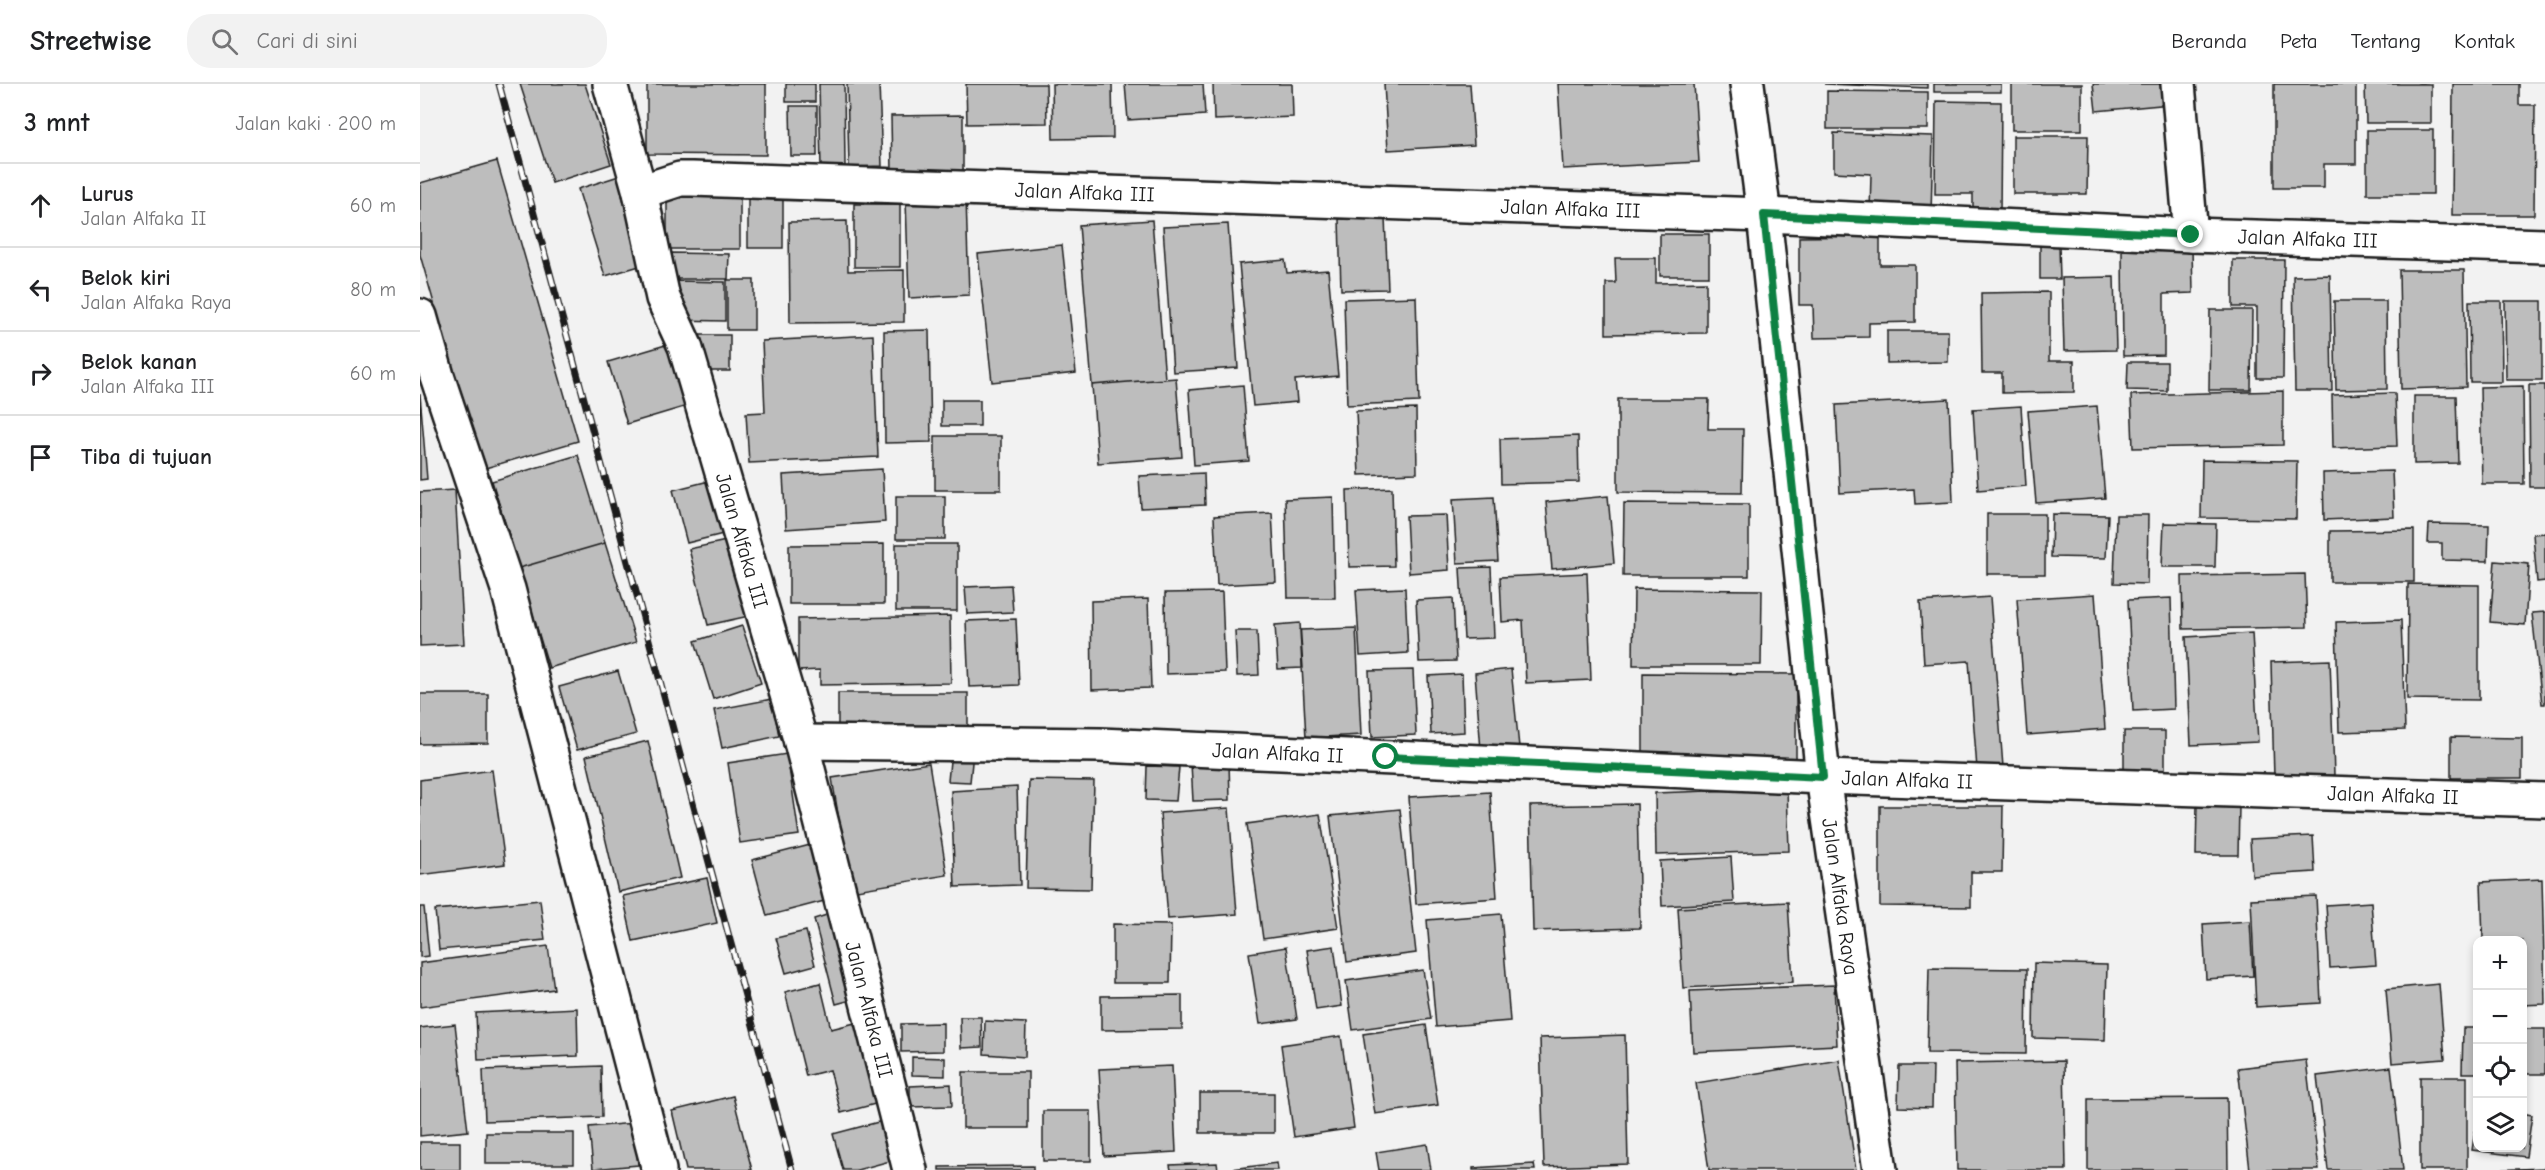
<!DOCTYPE html>
<html lang="id">
<head>
<meta charset="utf-8">
<style>
	:root { --surface:#fff; --page:#f2f2f2; --text:#202124; --muted:#757577; --line:#e0e0e0 }
	body { margin:0; font-family:"Comic Neue",sans-serif; background:var(--page); color:var(--text) }
	.controls { position:absolute; right:18px; bottom:18px; display:grid; overflow:hidden; border-radius:12px; box-shadow:0 3px 9px #0003 }
	.controls button { width:54px; height:54px; display:grid; place-items:center; padding:0; border:0; border-bottom:2px solid var(--line); background:var(--surface); color:var(--text); font:30px sans-serif }
	.stop { position:absolute; width:18px; height:18px; margin:-14px; border:4px solid #0b8043; border-radius:50%; background:#fff }
	.stop.end { background:#0b8043; border-color:#fff; box-shadow:0 2px 6px #0008 }
	.list { margin:0; padding:0; list-style:none }
	h2 { display:flex; justify-content:space-between; align-items:center; height:78px; margin:0; padding:0 24px; font-size:26px }
	h2 small { font-size:20px; font-weight:400; color:var(--muted) }
	.list li { display:grid; grid-template-columns:39px 1fr auto; gap:18px; align-items:center; box-sizing:border-box; height:84px; padding:0 24px; border-top:2px solid var(--line) }
	.list b { display:block; font-size:22px; white-space:nowrap }
	.list p { margin:0; font-size:20px; white-space:nowrap; color:var(--muted) }
	.list em { font-size:20px; font-style:normal; color:var(--muted) }
	.icon { flex:none; width:33px; height:33px; fill:none; stroke:currentColor; stroke-width:2; stroke-linecap:round; stroke-linejoin:round }
	.map { position:relative; flex:none; width:2125px; height:1086px; overflow:hidden }
	header { display:flex; align-items:center; gap:36px; box-sizing:border-box; height:84px; padding:0 30px; background:var(--surface); border-bottom:2px solid var(--line) }
	header strong { font-size:28px }
	nav { display:flex; gap:33px; margin-inline-start:auto; font-size:21px }
	.search { width:420px; height:54px; background:var(--page); display:flex; align-items:center; gap:15px; box-sizing:border-box; padding:0 21px; border-radius:24px; color:var(--muted); font-size:22px }
	main { display:flex }
	aside { flex:1; background:var(--surface) }
	.map>svg:first-child { display:block }
	.building { fill:#bdbdbd; stroke:#1c1c1c; stroke-width:1.5 }
	.lines { fill:none; stroke-linecap:round; stroke-linejoin:round }
	.minor-casing { stroke:#1c1c1c; stroke-width:38 }
	.minor { stroke:#fff; stroke-width:33 }
	.rail-casing { stroke:#1c1c1c; stroke-width:7 }
	.rail { stroke:#fff; stroke-width:4.5; stroke-dasharray:14; stroke-linecap:butt }
	.route { stroke:#0b8043; stroke-width:8 }
	.labels { text-anchor:middle; stroke-width:4.5; stroke-linejoin:round; paint-order:stroke }
	.street-label { font-size:21px; fill:#1c1c1c; stroke:#fff }
</style>
</head>
<body>
<header>
<strong>Streetwise</strong>
<div class="search"><svg class="icon" aria-label="search" viewBox="0 0 24 24"><circle cx="10" cy="10" r="6"/><path d="M15 15l6 6"/></svg>Cari di sini</div>
<nav><a>Beranda</a><a>Peta</a><a>Tentang</a><a>Kontak</a></nav>
</header>
<main>
<aside>
<h2>3 mnt<small>Jalan kaki · 200 m</small></h2>
<ul class="list">
<li><svg class="icon" aria-label="ahead" viewBox="0 0 24 24"><path d="M12 20V5M6 11l6-6 6 6"/></svg><div><b>Lurus</b><p>Jalan Alfaka II</p></div><em>60 m</em></li>
<li><svg class="icon" aria-label="left" viewBox="0 0 24 24"><path d="M17 20v-9H6M10 6l-5 5 5 5"/></svg><div><b>Belok kiri</b><p>Jalan Alfaka Raya</p></div><em>80 m</em></li>
<li><svg class="icon" aria-label="right" viewBox="0 0 24 24"><path d="M7 20v-9h11M14 6l5 5-5 5"/></svg><div><b>Belok kanan</b><p>Jalan Alfaka III</p></div><em>60 m</em></li>
<li><svg class="icon" aria-label="arrive" viewBox="0 0 24 24"><path d="M6 21V4h12l-3 4 3 4H6"/></svg><div><b>Tiba di tujuan</b></div></li>
</ul>
</aside>
<div class="map">
<svg width="2125" height="1086" viewBox="0 0 2125 1086">
	<rect width="100%" height="100%" fill="#f2f2f2"/>
	<filter id="ink" filterUnits="userSpaceOnUse"><feTurbulence type="fractalNoise" baseFrequency=".0167" numOctaves="2"/><feDisplacementMap in="SourceGraphic" scale="12" xChannelSelector="R" yChannelSelector="G"/><feConvolveMatrix kernelMatrix="1 2 1 2 8 2 1 2 1" color-interpolation-filters="sRGB"/></filter>
	<g filter="url(#ink)">
		<path class="building" d="M 100,0 L 165,0 L 191,80 L 132,99 Z
			M 227,0 L 346,0 L 346,71 L 227,70 Z
			M 366,0 L 395,0 L 395,18 L 366,18 Z
			M 399,0 L 424,0 L 425,83 L 401,84 Z
			M 427,0 L 459,0 L 462,82 L 429,83 Z
			M 546,0 L 626,0 L 627,39 L 547,40 Z
			M 632,0 L 692,0 L 693,54 L 633,55 Z
			M 705,0 L 783,0 L 785,31 L 708,36 Z
			M 793,0 L 872,0 L 873,33 L 794,36 Z
			M 964,0 L 1050,0 L 1054,61 L 968,66 Z
			M 1138,0 L 1274,0 L 1279,78 L 1143,85 Z
			M 1404,0 L 1507,0 L 1507,4 Z
			M 1514,0 L 1581,0 L 1581,8 L 1514,8 Z
			M 1592,0 L 1662,0 L 1662,46 L 1592,46 Z
			M 1673,0 L 1750,0 L 1751,20 L 1676,27 Z
			M 1854,0 L 1936,0 L 1936,80 L 1904,80 L 1904,104 L 1854,104 Z
			M 1945,0 L 2011,0 L 2011,39 L 1946,39 Z
			M 2033,0 L 2099,0 L 2099,21 L 2115,21 L 2114,131 L 2032,131 Z
			M 1407,7 L 1508,8 L 1508,45 L 1407,45 Z
			M 1516,17 L 1581,18 L 1580,132 L 1553,132 L 1553,110 L 1515,110 Z
			M 370,22 L 397,22 L 397,72 L 371,72 Z
			M 543,31 L 543,88 L 472,88 L 471,32 Z
			M 1947,46 L 2013,46 L 2013,110 L 1947,110 Z
			M 1414,49 L 1513,52 L 1511,130 L 1450,128 L 1451,90 L 1414,88 Z
			M 1593,52 L 1668,52 L 1667,110 L 1593,110 Z
			M 77,77 L 158,357 L 62,385 L 0,171 L 0,99 Z
			M 202,91 L 230,179 L 185,192 L 158,105 Z
			M 247,108 L 320,108 L 320,165 L 247,165 Z
			M 328,108 L 363,108 L 363,164 L 328,164 Z
			M 546,114 L 549,211 L 489,214 L 486,116 Z
			M 434,120 L 480,120 L 480,183 L 434,183 Z
			M 965,134 L 968,205 L 921,206 L 919,135 Z
			M 732,136 L 745,295 L 672,301 L 659,141 Z
			M 427,137 L 428,187 L 484,186 L 484,238 L 370,239 L 369,138 Z
			M 808,140 L 818,284 L 753,288 L 743,143 Z
			M 1240,150 L 1289,150 L 1289,192 L 1240,192 Z
			M 1460,152 L 1460,181 L 1495,181 L 1495,238 L 1449,239 L 1449,253 L 1394,254 L 1393,221 L 1379,221 L 1379,153 Z
			M 642,161 L 656,289 L 572,298 L 558,170 Z
			M 1620,161 L 1639,161 L 1640,195 L 1620,195 Z
			M 1772,165 L 1773,209 L 1744,210 L 1744,271 L 1703,272 L 1702,166 Z
			M 249,169 L 309,170 L 308,195 L 248,195 Z
			M 1195,174 L 1236,174 L 1236,199 L 1286,198 L 1286,249 L 1186,250 L 1186,199 L 1196,199 Z
			M 865,176 L 867,189 L 908,186 L 918,292 L 875,296 L 877,318 L 833,322 L 819,180 Z
			M 1813,176 L 1864,176 L 1863,294 L 1837,294 L 1837,223 L 1813,223 Z
			M 1979,186 L 2044,186 L 2046,303 L 1981,305 Z
			M 1910,191 L 1912,307 L 1875,307 L 1873,192 Z
			M 1694,193 L 1696,266 L 1644,267 L 1642,194 Z
			M 307,196 L 334,196 L 334,246 L 307,246 Z
			M 256,197 L 305,198 L 305,237 L 255,236 Z
			M 1629,208 L 1629,277 L 1654,277 L 1654,308 L 1582,309 L 1582,289 L 1562,289 L 1561,209 Z
			M 996,213 L 999,318 L 927,321 L 924,215 Z
			M 1914,217 L 1966,217 L 1967,305 L 1916,306 Z
			M 2049,217 L 2081,217 L 2082,298 L 2050,298 Z
			M 2085,217 L 2122,217 L 2122,296 L 2086,296 Z
			M 1790,226 L 1832,226 L 1831,306 L 1789,306 Z
			M 509,246 L 511,358 L 465,359 L 464,247 Z
			M 1467,247 L 1528,247 L 1528,278 L 1467,279 Z
			M 278,251 L 310,251 L 310,287 L 278,287 Z
			M 453,251 L 458,373 L 329,379 L 326,329 L 345,328 L 342,257 Z
			M 249,260 L 267,322 L 207,340 L 188,278 Z
			M 1708,278 L 1747,278 L 1747,307 L 1707,306 Z
			M 756,294 L 762,373 L 678,379 L 672,301 Z
			M 823,301 L 829,377 L 774,381 L 769,306 Z
			M 2109,301 L 2125,301 L 2125,403 L 2110,403 Z
			M 2103,302 L 2104,400 L 2062,400 L 2060,303 Z
			M 1863,307 L 1863,361 L 1713,364 L 1711,311 Z
			M 1975,309 L 1977,362 L 1913,364 L 1912,311 Z
			M 0,310 L 7,395 L 0,396 Z
			M 1994,312 L 2036,312 L 2038,379 L 1994,380 Z
			M 1198,315 L 1289,315 L 1288,345 L 1323,345 L 1322,409 L 1198,408 Z
			M 1529,315 L 1533,418 L 1495,420 L 1494,405 L 1420,409 L 1416,321 Z
			M 522,316 L 560,316 L 560,342 L 522,342 Z
			M 1601,322 L 1606,402 L 1558,406 L 1553,325 Z
			M 1677,322 L 1685,414 L 1616,419 L 1608,327 Z
			M 996,325 L 997,389 L 939,391 L 936,327 Z
			M 515,352 L 581,352 L 581,406 L 515,406 Z
			M 1158,352 L 1159,398 L 1081,400 L 1080,355 Z
			M 158,371 L 185,459 L 99,484 L 72,397 Z
			M 1782,376 L 1877,377 L 1876,435 L 1781,434 Z
			M 462,385 L 465,438 L 366,445 L 363,391 Z
			M 1972,387 L 1974,433 L 1904,436 L 1903,389 Z
			M 784,389 L 785,421 L 721,424 L 719,392 Z
			M 301,394 L 315,447 L 267,459 L 253,406 Z
			M 972,404 L 974,482 L 929,483 L 927,406 Z
			M 35,406 L 44,560 L 0,562 L 0,408 Z
			M 476,412 L 525,412 L 525,455 L 476,455 Z
			M 1188,412 L 1194,479 L 1132,485 L 1126,418 Z
			M 913,413 L 915,514 L 868,514 L 865,415 Z
			M 1074,413 L 1078,477 L 1037,479 L 1033,415 Z
			M 1204,419 L 1329,420 L 1329,492 L 1203,492 Z
			M 852,429 L 856,498 L 797,501 L 794,432 Z
			M 1567,430 L 1625,430 L 1625,490 L 1567,490 Z
			M 1632,430 L 1688,431 L 1686,474 L 1631,473 Z
			M 1026,431 L 1029,486 L 989,489 L 986,432 Z
			M 1696,431 L 1728,431 L 1727,500 L 1694,499 Z
			M 1744,439 L 1796,440 L 1795,483 L 1742,483 Z
			M 2009,440 L 2069,441 L 2068,477 L 2022,476 L 2022,459 L 2008,459 Z
			M 1994,446 L 1994,498 L 1910,498 L 1910,447 Z
			M 2125,449 L 2125,497 L 2117,498 L 2113,450 Z
			M 320,454 L 338,530 L 288,541 L 269,465 Z
			M 185,459 L 216,558 L 129,584 L 99,484 Z
			M 464,460 L 464,520 L 369,520 L 369,461 Z
			M 476,460 L 537,460 L 537,527 L 476,527 Z
			M 2075,477 L 2109,480 L 2105,541 L 2070,538 Z
			M 1071,483 L 1074,554 L 1044,555 L 1040,484 Z
			M 1167,489 L 1171,596 L 1106,599 L 1103,536 L 1082,538 L 1080,493 Z
			M 1885,490 L 1887,543 L 1763,545 L 1762,492 Z
			M 1988,500 L 2059,501 L 2059,616 L 1987,615 Z
			M 591,501 L 593,528 L 547,530 L 545,503 Z
			M 985,504 L 988,569 L 940,572 L 936,506 Z
			M 1214,505 L 1342,506 L 1341,581 L 1213,581 Z
			M 802,508 L 805,588 L 746,590 L 745,509 Z
			M 1675,510 L 1685,645 L 1607,651 L 1597,515 Z
			M 1570,513 L 1583,683 L 1557,685 L 1549,577 L 1504,580 L 1500,518 Z
			M 1033,514 L 1036,577 L 999,578 L 996,516 Z
			M 1751,514 L 1754,625 L 1713,627 L 1708,516 Z
			M 728,515 L 731,604 L 672,606 L 671,517 Z
			M 2125,528 L 2125,620 L 2122,620 L 2112,529 Z
			M 530,532 L 531,599 L 400,601 L 400,586 L 378,587 L 378,535 Z
			M 596,535 L 599,601 L 549,603 L 546,537 Z
			M 1981,536 L 1985,646 L 1919,648 L 1916,538 Z
			M 880,539 L 883,584 L 858,585 L 855,541 Z
			M 322,542 L 341,599 L 293,615 L 275,557 Z
			M 936,544 L 941,651 L 886,654 L 880,546 Z
			M 815,547 L 837,547 L 839,591 L 817,592 Z
			M 1832,549 L 1838,658 L 1771,661 L 1766,553 Z
			M 1910,576 L 1914,691 L 1854,694 L 1851,578 Z
			M 1091,585 L 1099,663 L 1061,666 L 1055,589 Z
			M 993,586 L 996,651 L 952,653 L 949,587 Z
			M 198,587 L 216,650 L 157,666 L 139,603 Z
			M 1223,589 L 1376,590 L 1376,674 L 1223,673 Z
			M 1042,590 L 1044,648 L 1011,650 L 1008,592 Z
			M 418,609 L 548,609 L 548,645 L 418,645 Z
			M 0,610 L 68,610 L 68,659 L 0,660 Z
			M 352,615 L 359,652 L 302,664 L 294,626 Z
			M 1704,647 L 1745,647 L 1745,689 L 1704,689 Z
			M 2031,653 L 2102,654 L 2102,694 L 2031,694 Z
			M 228,657 L 260,794 L 198,808 L 166,672 Z
			M 531,667 L 553,669 L 550,698 L 528,697 Z
			M 367,670 L 379,751 L 320,759 L 308,679 Z
			M 809,678 L 810,716 L 773,717 L 771,679 Z
			M 509,679 L 527,791 L 431,807 L 412,694 Z
			M 727,682 L 759,683 L 756,717 L 726,716 Z
			M 72,686 L 85,780 L 0,791 L 0,696 Z
			M 609,696 L 674,697 L 671,805 L 606,804 Z
			M 597,703 L 600,801 L 535,803 L 531,707 Z
			M 1367,704 L 1369,767 L 1236,771 L 1235,709 Z
			M 1070,708 L 1077,814 L 996,820 L 989,713 Z
			M 1217,720 L 1220,844 L 1113,847 L 1110,722 Z
			M 1777,720 L 1819,722 L 1818,771 L 1776,771 Z
			M 1460,722 L 1583,722 L 1582,788 L 1551,788 L 1551,823 L 1460,822 Z
			M 809,724 L 817,830 L 748,835 L 740,729 Z
			M 980,725 L 996,869 L 927,878 L 910,732 Z
			M 900,730 L 918,844 L 843,855 L 827,740 Z
			M 1893,752 L 1895,788 L 1832,792 L 1830,755 Z
			M 398,759 L 412,815 L 347,832 L 332,776 Z
			M 1311,773 L 1314,818 L 1242,822 L 1240,777 Z
			M 287,794 L 297,839 L 213,857 L 203,812 Z
			M 2122,795 L 2125,920 L 2102,921 L 2102,856 L 2063,856 L 2061,798 Z
			M 1896,812 L 1901,919 L 1836,923 L 1831,815 Z
			M 120,816 L 125,856 L 19,866 L 15,826 Z
			M 1368,818 L 1373,898 L 1263,904 L 1258,824 Z
			M 1951,818 L 1956,881 L 1910,884 L 1906,821 Z
			M 0,823 L 4,823 L 9,872 L 0,873 Z
			M 413,829 L 435,915 L 416,920 L 394,835 Z
			M 1081,830 L 1090,937 L 1016,943 L 1007,836 Z
			M 1830,837 L 1833,892 L 1786,895 L 1783,840 Z
			M 693,840 L 751,841 L 750,899 L 693,899 Z
			M 386,847 L 395,881 L 366,889 L 356,854 Z
			M 128,862 L 134,905 L 0,923 L 0,879 Z
			M 914,862 L 922,922 L 896,926 L 887,866 Z
			M 866,863 L 877,935 L 840,940 L 829,869 Z
			M 1614,879 L 1687,881 L 1685,956 L 1613,954 Z
			M 1509,884 L 1607,885 L 1606,970 L 1507,969 Z
			M 1003,886 L 1011,935 L 933,946 L 926,897 Z
			M 400,899 L 411,945 L 439,938 L 459,1019 L 421,1029 L 410,986 L 386,992 L 365,908 Z
			M 2019,900 L 2025,975 L 1972,979 L 1966,905 Z
			M 1414,901 L 1417,961 L 1273,968 L 1270,907 Z
			M 762,911 L 762,945 L 681,946 L 681,912 Z
			M 157,924 L 158,972 L 58,976 L 56,929 Z
			M 540,933 L 561,933 L 562,963 L 541,964 Z
			M 565,937 L 606,939 L 605,973 L 564,970 Z
			M 523,939 L 523,967 L 481,968 L 481,940 Z
			M 35,940 L 48,1047 L 0,1052 L 0,944 Z
			M 1006,941 L 1018,1021 L 955,1030 L 943,950 Z
			M 2043,944 L 2058,944 L 2058,989 L 2042,989 Z
			M 2102,945 L 2125,945 L 2125,990 L 2102,990 Z
			M 1205,951 L 1208,1080 L 1124,1083 L 1120,954 Z
			M 921,952 L 934,1044 L 874,1053 L 861,961 Z
			M 492,973 L 525,974 L 525,992 L 492,991 Z
			M 1419,976 L 1436,1086 L 1289,1086 L 1276,999 Z
			M 1886,976 L 1899,1086 L 1830,1086 L 1818,984 Z
			M 1644,977 L 1646,1086 L 1537,1086 L 1535,979 Z
			M 181,982 L 182,1033 L 65,1037 L 63,986 Z
			M 752,982 L 756,1068 L 684,1072 L 679,985 Z
			M 1479,982 L 1513,982 L 1512,1024 L 1478,1023 Z
			M 1971,983 L 1983,1086 L 1908,1086 L 1897,992 Z
			M 543,988 L 608,988 L 608,1044 L 543,1044 Z
			M 2000,993 L 2047,993 L 2047,1086 L 2000,1086 Z
			M 531,1000 L 532,1022 L 490,1023 L 490,1002 Z
			M 780,1009 L 854,1009 L 854,1049 L 780,1049 Z
			M 313,1012 L 332,1086 L 266,1086 L 252,1027 Z
			M 1807,1014 L 1808,1086 L 1668,1086 L 1668,1015 Z
			M 623,1027 L 671,1027 L 671,1077 L 623,1077 Z
			M 2058,1027 L 2058,1064 L 2102,1064 L 2102,1029 L 2112,1031 L 2106,1073 L 2052,1066 Z
			M 470,1035 L 481,1074 L 437,1086 L 423,1086 L 413,1050 Z
			M 214,1039 L 218,1081 L 173,1085 L 169,1043 Z
			M 66,1049 L 154,1049 L 154,1080 L 66,1080 Z
			M 0,1058 L 40,1058 L 40,1086 L 0,1086 Z
			M 1007,1060 L 1011,1086 L 959,1086 L 956,1068 Z
			M 797,1079 L 798,1086 L 751,1086 L 750,1081 Z
			M 857,1079 L 858,1086 L 804,1086 Z
			M 1114,1080 L 1115,1086 L 1053,1086 L 1053,1084 Z
			M 613,1082 L 613,1086 L 519,1086 L 519,1083 Z
			M 2125,1084 L 2125,1086 L 2067,1086 Z"/>
		<g class="lines">
			<g class="minor-casing">
				<g id="minor">
					<path id="s1" d="M 190,0 L 220,108 L 243,214 L 265,262 L 381,658 L 490,1086"/>
					<path id="s2" d="M 1327,0 L 1344,131 L 1403,693 L 1460,1086"/>
					<path d="M 1758,0 L 1771,151"/>
					<path id="s3" d="M 220,108 L 260,95 L 272,95 L 1344,131 L 1771,151 L 2125,162"/>
					<path d="M 0,232 L 17,292 L 88,505 L 239,1086"/>
					<path id="s4" d="M 381,658 L 680,661 L 1403,693 L 2125,716"/>
				</g>
			</g>
			<use href="#minor" class="minor"/>
			<g class="rail-casing">
				<path id="rail" d="M 79,0 L 372,1086"/>
			</g>
			<use href="#rail" class="rail"/>
		</g>
	</g>
	<g class="lines" filter="url(#ink)">
		<path class="route" d="M 966,673 L 1403,693 L 1344,131 L 1771,151"/>
	</g>
	<g class="labels">
		<g class="street-label">
			<text dy="7" stroke="none"><textPath href="#s3" startOffset="447">Jalan Alfaka III</textPath></text>
			<text dy="7" stroke="none"><textPath href="#s3" startOffset="933">Jalan Alfaka III</textPath></text>
			<text dy="7" stroke="none"><textPath href="#s3" startOffset="1671">Jalan Alfaka III</textPath></text>
			<text dy="7" stroke="none"><textPath href="#s1" startOffset="476">Jalan Alfaka III</textPath></text>
			<text dy="7" stroke="none"><textPath href="#s4" startOffset="477">Jalan Alfaka II</textPath></text>
			<text dy="7" stroke="none"><textPath href="#s4" startOffset="1107">Jalan Alfaka II</textPath></text>
			<text dy="7" stroke="none"><textPath href="#s4" startOffset="1593">Jalan Alfaka II</textPath></text>
			<text dy="7" stroke="none"><textPath href="#s2" startOffset="818">Jalan Alfaka Raya</textPath></text>
			<text dy="7" stroke="none"><textPath href="#s1" startOffset="962">Jalan Alfaka III</textPath></text>
		</g>
	</g>
</svg>
<div class="controls">
<button>+</button>
<button>−</button>
<button><svg class="icon" aria-label="locate" viewBox="0 0 24 24"><circle cx="12" cy="12" r="6"/><path d="M12 2v4M12 18v4M2 12h4M18 12h4"/></svg></button>
<button><svg class="icon" aria-label="layers" viewBox="0 0 24 24"><path d="M12 4l9 5-9 5-9-5zM3 14l9 5 9-5"/></svg></button>
</div>
<div class="stop" style="left:966px;top:673px"></div>
<div class="stop end" style="left:1771px;top:151px"></div>
</div>
</main>
</body>
</html>
